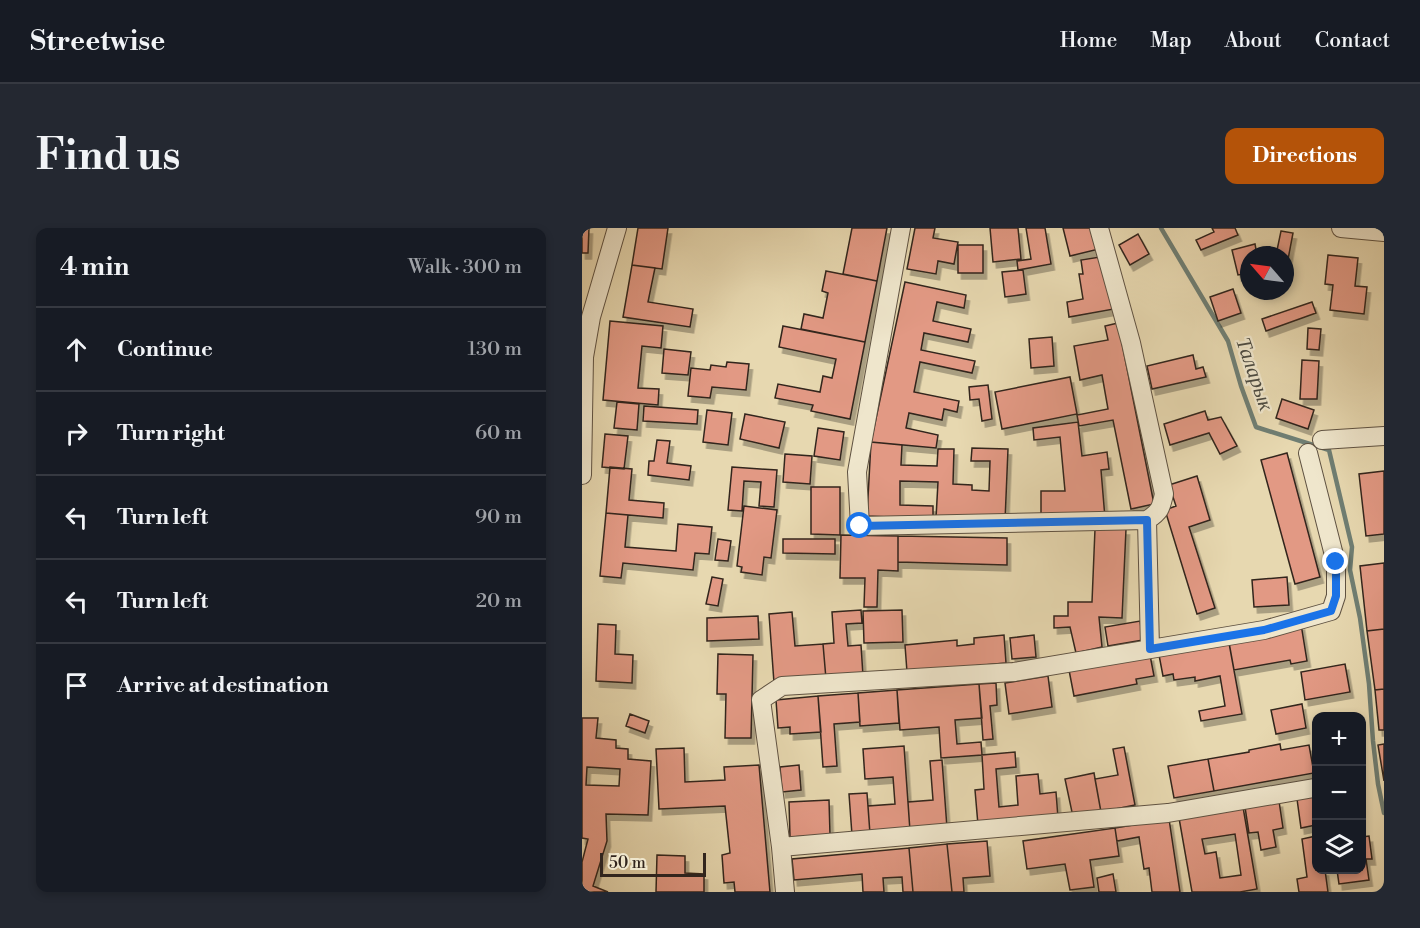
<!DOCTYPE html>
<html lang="en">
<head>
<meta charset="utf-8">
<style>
	:root { --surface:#171b24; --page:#242831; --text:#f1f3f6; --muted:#9ea1a6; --line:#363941; --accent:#b45309 }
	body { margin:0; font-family:"Libre Bodoni",serif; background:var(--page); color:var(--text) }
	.controls { position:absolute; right:18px; bottom:18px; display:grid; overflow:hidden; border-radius:12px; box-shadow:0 3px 9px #0003 }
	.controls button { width:54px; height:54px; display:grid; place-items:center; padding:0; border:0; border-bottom:2px solid var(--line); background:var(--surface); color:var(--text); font:30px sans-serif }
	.compass { position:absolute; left:658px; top:18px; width:54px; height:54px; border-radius:50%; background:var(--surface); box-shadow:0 3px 9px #0003; rotate:298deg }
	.scale { position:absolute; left:18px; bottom:15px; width:106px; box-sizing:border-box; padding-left:6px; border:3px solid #32251d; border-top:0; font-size:16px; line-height:21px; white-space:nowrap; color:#32251d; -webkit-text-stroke:4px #efe6cc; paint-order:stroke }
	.stop { position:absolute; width:18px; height:18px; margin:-14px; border:4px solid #1a73e8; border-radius:50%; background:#fff }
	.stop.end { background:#1a73e8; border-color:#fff; box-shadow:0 2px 6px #0008 }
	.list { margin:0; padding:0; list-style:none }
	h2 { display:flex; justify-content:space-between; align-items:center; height:78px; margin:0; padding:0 24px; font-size:26px }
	h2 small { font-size:20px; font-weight:400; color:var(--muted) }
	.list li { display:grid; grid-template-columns:39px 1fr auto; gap:18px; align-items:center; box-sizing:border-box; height:84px; padding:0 24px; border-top:2px solid var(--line) }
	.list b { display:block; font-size:22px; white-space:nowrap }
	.list em { font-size:20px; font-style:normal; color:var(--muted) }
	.icon { flex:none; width:33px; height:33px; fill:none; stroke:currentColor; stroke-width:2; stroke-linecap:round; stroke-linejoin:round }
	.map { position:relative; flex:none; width:802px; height:664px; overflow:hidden; border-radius:12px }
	header { display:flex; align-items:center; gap:36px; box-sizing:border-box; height:84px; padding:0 30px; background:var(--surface); border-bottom:2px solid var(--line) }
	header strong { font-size:28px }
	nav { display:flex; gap:33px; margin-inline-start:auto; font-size:21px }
	.intro { display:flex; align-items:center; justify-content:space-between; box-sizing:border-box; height:144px; padding:0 36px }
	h1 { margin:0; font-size:42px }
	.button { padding:15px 27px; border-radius:12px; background:var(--accent); color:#fff; font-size:21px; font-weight:700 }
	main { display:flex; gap:36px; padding:0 36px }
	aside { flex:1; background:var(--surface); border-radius:12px; box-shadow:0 3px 9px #0003 }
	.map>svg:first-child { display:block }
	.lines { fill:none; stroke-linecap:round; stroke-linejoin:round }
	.stream { stroke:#6f7e73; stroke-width:4.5 }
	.building { fill:#e29984; stroke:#32251d; stroke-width:1.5; fill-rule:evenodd; filter:url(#shadow) }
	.minor-casing { stroke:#5f5242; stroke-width:20 }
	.minor { stroke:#efe6cc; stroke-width:18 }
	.route { stroke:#1a73e8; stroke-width:8 }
	.labels { text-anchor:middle; stroke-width:4.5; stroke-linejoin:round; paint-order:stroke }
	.water-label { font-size:21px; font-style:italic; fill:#4b4a41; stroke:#efe6cc }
</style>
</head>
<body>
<header>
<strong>Streetwise</strong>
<nav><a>Home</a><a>Map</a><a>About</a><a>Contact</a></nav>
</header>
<div class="intro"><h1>Find us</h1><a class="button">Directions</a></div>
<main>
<aside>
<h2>4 min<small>Walk · 300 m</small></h2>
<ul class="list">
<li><svg class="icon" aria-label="ahead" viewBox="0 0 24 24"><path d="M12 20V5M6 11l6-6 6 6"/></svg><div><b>Continue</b></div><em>130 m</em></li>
<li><svg class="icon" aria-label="right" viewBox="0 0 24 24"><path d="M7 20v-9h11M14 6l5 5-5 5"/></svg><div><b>Turn right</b></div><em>60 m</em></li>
<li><svg class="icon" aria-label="left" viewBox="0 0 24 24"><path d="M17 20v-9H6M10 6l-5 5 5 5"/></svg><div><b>Turn left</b></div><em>90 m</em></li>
<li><svg class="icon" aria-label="left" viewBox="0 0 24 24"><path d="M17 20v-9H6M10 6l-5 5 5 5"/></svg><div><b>Turn left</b></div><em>20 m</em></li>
<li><svg class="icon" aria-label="arrive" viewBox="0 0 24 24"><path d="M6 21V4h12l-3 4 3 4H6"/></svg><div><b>Arrive at destination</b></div></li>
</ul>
</aside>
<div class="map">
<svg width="802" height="664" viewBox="0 0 802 664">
	<defs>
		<filter id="shadow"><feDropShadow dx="3.5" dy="6" stdDeviation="0" flood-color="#0004"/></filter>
	</defs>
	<rect width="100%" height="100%" fill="#e7d8b0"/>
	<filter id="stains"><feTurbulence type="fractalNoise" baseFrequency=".00333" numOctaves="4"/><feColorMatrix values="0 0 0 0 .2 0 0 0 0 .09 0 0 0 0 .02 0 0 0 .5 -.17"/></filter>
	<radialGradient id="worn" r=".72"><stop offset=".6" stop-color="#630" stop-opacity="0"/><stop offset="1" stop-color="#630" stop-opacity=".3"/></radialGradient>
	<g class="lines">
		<path class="stream" d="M 579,0 L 646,113 L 659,158 L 674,199 L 747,222 L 770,319 L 768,342 L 778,390 L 787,456 L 791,513 L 796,556 L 802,585"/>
	</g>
	<path class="building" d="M 0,0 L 7,0 L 6,25 L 0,25 Z
		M 56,0 L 86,0 L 80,41 L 50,37 Z
		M 270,0 L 305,0 L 295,53 L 261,46 Z
		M 333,0 L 353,0 L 351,10 L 376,14 L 372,36 L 356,33 L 354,46 L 325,41 Z
		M 408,0 L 436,0 L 439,31 L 411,34 Z
		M 444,0 L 463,0 L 469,36 L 436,42 L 435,33 L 449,31 Z
		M 481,0 L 512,0 L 517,21 L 488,28 Z
		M 630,0 L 653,0 L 656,7 L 619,22 L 614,12 L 632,4 Z
		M 699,3 L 711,5 L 704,42 L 703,27 L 694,27 Z
		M 556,6 L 567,26 L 548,37 L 537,17 Z
		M 673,16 L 675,27 L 667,27 L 667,45 L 656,47 L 650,22 Z
		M 376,17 L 401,17 L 401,45 L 376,45 Z
		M 746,27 L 776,30 L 773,58 L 785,59 L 782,86 L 748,82 L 751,57 L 743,56 Z
		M 524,28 L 532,81 L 487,89 L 485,74 L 501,71 L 497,46 L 501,46 L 499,32 Z
		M 50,37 L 73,40 L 66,74 L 111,81 L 108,99 L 41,89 Z
		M 441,42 L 444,66 L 423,69 L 420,44 Z
		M 244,43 L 295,53 L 283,114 L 219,101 L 222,86 L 241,90 L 246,65 L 240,63 Z
		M 323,54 L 384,67 L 382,80 L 355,74 L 351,93 L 389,101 L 386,114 L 342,105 L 339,122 L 393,133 L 390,145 L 338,134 L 332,164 L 377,173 L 375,184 L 362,181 L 360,192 L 327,185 L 324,200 L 356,207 L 354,220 L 289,214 Z
		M 651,61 L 659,85 L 636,93 L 628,69 Z
		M 730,74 L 734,85 L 684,103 L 680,91 Z
		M 28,93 L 81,98 L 79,120 L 60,118 L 56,160 L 77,161 L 76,177 L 21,172 Z
		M 536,95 L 572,276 L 549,281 L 531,192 L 497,198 L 495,187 L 526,181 L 520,147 L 498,152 L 492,118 L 526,112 L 523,98 Z
		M 201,98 L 283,114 L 268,191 L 229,183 L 231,177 L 193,170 L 196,156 L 238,164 L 241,148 L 250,150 L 254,131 L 197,119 Z
		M 726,100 L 739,101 L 737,122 L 725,121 Z
		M 470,109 L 472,138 L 449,140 L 447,111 Z
		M 82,121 L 109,124 L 106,147 L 80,145 Z
		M 611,127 L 614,141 L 621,139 L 624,149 L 570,161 L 565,138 Z
		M 720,132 L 737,133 L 735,171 L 718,171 Z
		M 145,134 L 167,136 L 164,162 L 130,159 L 128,170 L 106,168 L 109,140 L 128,142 L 129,137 L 144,139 Z
		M 488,149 L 495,186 L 420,201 L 413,164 Z
		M 406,157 L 410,191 L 400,193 L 397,171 L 388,172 L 387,159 Z
		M 700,171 L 732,182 L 726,201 L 694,190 Z
		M 35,174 L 57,176 L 55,202 L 32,200 Z
		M 62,178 L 116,182 L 115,196 L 61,193 Z
		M 125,182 L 150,185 L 146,217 L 121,214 Z
		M 623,183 L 626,192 L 639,189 L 655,218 L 638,226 L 627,205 L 588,217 L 582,196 Z
		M 163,186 L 203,194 L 197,220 L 158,211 Z
		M 496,194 L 500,228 L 525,224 L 527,241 L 519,242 L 523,290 L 459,292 L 459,263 L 483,263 L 478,209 L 452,212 L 451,200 Z
		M 236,200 L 262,204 L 258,232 L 232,228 Z
		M 23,206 L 46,208 L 42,241 L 20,239 Z
		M 75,212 L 88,213 L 85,235 L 109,238 L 107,252 L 66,247 L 67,233 L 72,233 Z
		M 289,214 L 320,217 L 319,237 L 355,238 L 356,221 L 372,221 L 371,256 L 390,257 L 390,262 L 407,263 L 408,233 L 389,233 L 390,220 L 426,221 L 423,293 L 354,290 L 356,254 L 318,253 L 318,277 L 351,278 L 351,291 L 285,288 Z
		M 705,225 L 738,349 L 713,356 L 679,232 Z
		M 203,226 L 230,228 L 228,256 L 201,254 Z
		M 28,239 L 50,241 L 47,272 L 82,275 L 81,290 L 24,285 Z
		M 150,239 L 195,242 L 192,279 L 177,278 L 179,254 L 162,253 L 160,283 L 146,282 Z
		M 802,243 L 802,306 L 784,308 L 777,246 Z
		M 615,248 L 628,292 L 607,299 L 633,380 L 615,386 L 583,282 L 594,278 L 587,257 Z
		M 229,259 L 258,259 L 258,307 L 229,306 Z
		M 162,278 L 195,282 L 189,330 L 182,329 L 180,347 L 159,344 L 160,339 L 155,338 Z
		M 24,285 L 46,287 L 43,319 L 94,323 L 96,296 L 130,299 L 127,326 L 113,325 L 111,342 L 41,335 L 39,350 L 18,348 Z
		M 513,301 L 544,301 L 540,390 L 517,389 L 520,419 L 494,425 L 488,399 L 472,400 L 472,388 L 486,388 L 486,374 L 510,374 Z
		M 259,307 L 316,308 L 316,343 L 296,342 L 295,379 L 282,379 L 283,350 L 258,350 Z
		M 316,308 L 425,310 L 425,337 L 316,334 Z
		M 136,311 L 149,313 L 146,333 L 133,332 Z
		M 201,311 L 253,311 L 253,326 L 201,325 Z
		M 802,335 L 802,401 L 785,403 L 778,338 Z
		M 130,349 L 141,351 L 136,378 L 124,376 Z
		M 705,349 L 707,377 L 672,379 L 670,352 Z
		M 279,382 L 280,395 L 264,396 L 266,418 L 279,417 L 281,448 L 244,451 L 241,416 L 252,415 L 250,384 Z
		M 320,382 L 321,414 L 282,415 L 281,383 Z
		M 210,384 L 213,418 L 241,416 L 244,451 L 192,455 L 187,386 Z
		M 176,388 L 177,411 L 125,413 L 125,390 Z
		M 558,393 L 561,412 L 526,418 L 523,399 Z
		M 16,396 L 34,397 L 33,426 L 51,427 L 50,455 L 14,453 Z
		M 719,396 L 725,433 L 709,436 L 708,432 L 652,442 L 646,409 Z
		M 802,401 L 802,461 L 793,462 L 785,403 Z
		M 422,407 L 424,435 L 325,444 L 323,417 L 375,412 L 375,418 L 392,416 L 392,410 Z
		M 452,407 L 454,429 L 430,431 L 428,410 Z
		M 647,415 L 660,486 L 619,493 L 617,483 L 643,478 L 638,448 L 613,453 L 613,449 L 592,452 L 591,446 L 581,448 L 577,427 Z
		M 136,426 L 171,427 L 169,510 L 143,510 L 144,466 L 135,466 Z
		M 568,427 L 572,448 L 554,451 L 555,456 L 492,468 L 487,442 Z
		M 763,436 L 768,464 L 723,472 L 719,444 Z
		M 466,448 L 470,479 L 427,486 L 423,455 Z
		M 414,455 L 415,477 L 408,478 L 411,511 L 401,512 L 397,456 Z
		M 397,456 L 400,490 L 373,492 L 375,516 L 399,514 L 400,527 L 359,530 L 357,499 L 318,502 L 315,462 Z
		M 802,461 L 802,502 L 797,502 L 793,462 Z
		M 315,462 L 317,495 L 278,498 L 276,465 Z
		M 276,465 L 278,494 L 252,496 L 255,538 L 241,539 L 236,468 Z
		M 236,468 L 239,504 L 208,506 L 208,499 L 196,500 L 194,472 Z
		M 720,476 L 724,500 L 694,506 L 689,482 Z
		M 48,486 L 67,493 L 63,505 L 44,498 Z
		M 0,490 L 16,490 L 14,510 L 34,512 L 34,520 L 46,521 L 46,531 L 69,533 L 66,587 L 24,586 L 25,613 L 11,658 L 26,664 L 0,664 L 0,634 L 6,611 L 0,610 ZM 5,539 L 38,541 L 37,558 L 4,557 Z
		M 698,516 L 699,522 L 727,517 L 732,545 L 632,563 L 626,531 L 667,524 L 667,522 Z
		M 802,516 L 802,553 L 796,517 Z
		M 322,518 L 328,603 L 288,606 L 286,578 L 313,576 L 311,549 L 283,551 L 281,521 Z
		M 542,519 L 553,577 L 519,584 L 513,551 L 536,547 L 531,521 Z
		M 102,520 L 103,554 L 143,552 L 142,539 L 177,537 L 188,664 L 153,664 L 152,654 L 142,655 L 140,627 L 148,625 L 143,578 L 77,581 L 74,521 Z
		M 433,524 L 434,539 L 414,541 L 417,579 L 436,577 L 434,548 L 456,546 L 458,566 L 474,564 L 476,590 L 396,597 L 393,562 L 402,561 L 400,527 Z
		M 626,531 L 632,563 L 592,570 L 586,538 Z
		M 360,532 L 365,600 L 328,603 L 326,574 L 351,572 L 348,533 Z
		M 217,537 L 219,562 L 200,564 L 198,539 Z
		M 512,545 L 519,584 L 491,589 L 483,551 Z
		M 285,565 L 288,606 L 270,607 L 267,566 Z
		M 734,568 L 734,597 L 719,600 L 715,571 Z
		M 247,572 L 248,607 L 208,609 L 207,574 Z
		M 697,573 L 701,600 L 691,602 L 694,619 L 679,622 L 676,604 L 667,605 L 663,579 Z
		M 661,579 L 675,661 L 658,664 L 610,664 L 597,590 ZM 653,606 L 659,647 L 638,650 L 634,624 L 623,626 L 620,611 Z
		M 587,591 L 598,664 L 570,664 L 567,640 L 562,641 L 557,609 L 535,613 L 533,600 Z
		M 533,600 L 537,628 L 508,632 L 512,659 L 488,662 L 483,636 L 445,641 L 441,613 Z
		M 734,608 L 734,642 L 743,642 L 746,664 L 717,664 L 715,651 L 725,649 L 720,611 Z
		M 787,608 L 790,631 L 784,631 L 787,652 L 757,656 L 755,642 L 780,642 L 780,609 Z
		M 405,613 L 408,648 L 381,650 L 382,664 L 370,664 L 365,616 Z
		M 365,616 L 370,664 L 331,664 L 327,620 Z
		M 327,620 L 331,664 L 321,664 L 320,649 L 301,650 L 302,664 L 281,664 L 280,646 L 212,652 L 210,631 Z
		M 75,627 L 103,628 L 103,645 L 122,646 L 122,664 L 74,664 Z
		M 531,646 L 534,664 L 517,664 L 515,650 Z"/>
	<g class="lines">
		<g class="minor-casing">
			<path id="minor" d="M 319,0 L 275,244 L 278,298 L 565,292 C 578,284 579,280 582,266 L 549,115 L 517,0
				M 759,0 L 802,4
				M 740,212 L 802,208
				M 0,247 L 2,129 L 9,89 L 35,0
				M 565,292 L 568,421
				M 199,619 L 586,585 L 732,560
				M 203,664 L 199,619 L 179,472 L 200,458 L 432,444 L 682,402 L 749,383 L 754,368 L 754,335 L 726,225"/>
		</g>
		<use href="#minor" class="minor"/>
	</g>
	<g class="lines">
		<path class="route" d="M 278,298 L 565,292 L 568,421 L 682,402 L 749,383 L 754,368 L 754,334"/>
	</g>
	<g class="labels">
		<g class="water-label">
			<text transform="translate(673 146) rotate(71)" y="7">Таларык</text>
		</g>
	</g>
	<rect width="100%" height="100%" filter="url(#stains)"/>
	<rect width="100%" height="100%" fill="url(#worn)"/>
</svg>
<div class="controls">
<button>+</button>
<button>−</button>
<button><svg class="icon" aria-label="layers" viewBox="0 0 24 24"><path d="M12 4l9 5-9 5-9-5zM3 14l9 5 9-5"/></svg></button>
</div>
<svg class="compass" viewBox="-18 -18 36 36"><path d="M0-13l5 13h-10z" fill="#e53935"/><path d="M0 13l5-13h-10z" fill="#9ea1a6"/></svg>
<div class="scale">50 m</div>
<div class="stop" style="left:278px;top:298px"></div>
<div class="stop end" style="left:754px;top:334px"></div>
</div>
</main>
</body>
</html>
